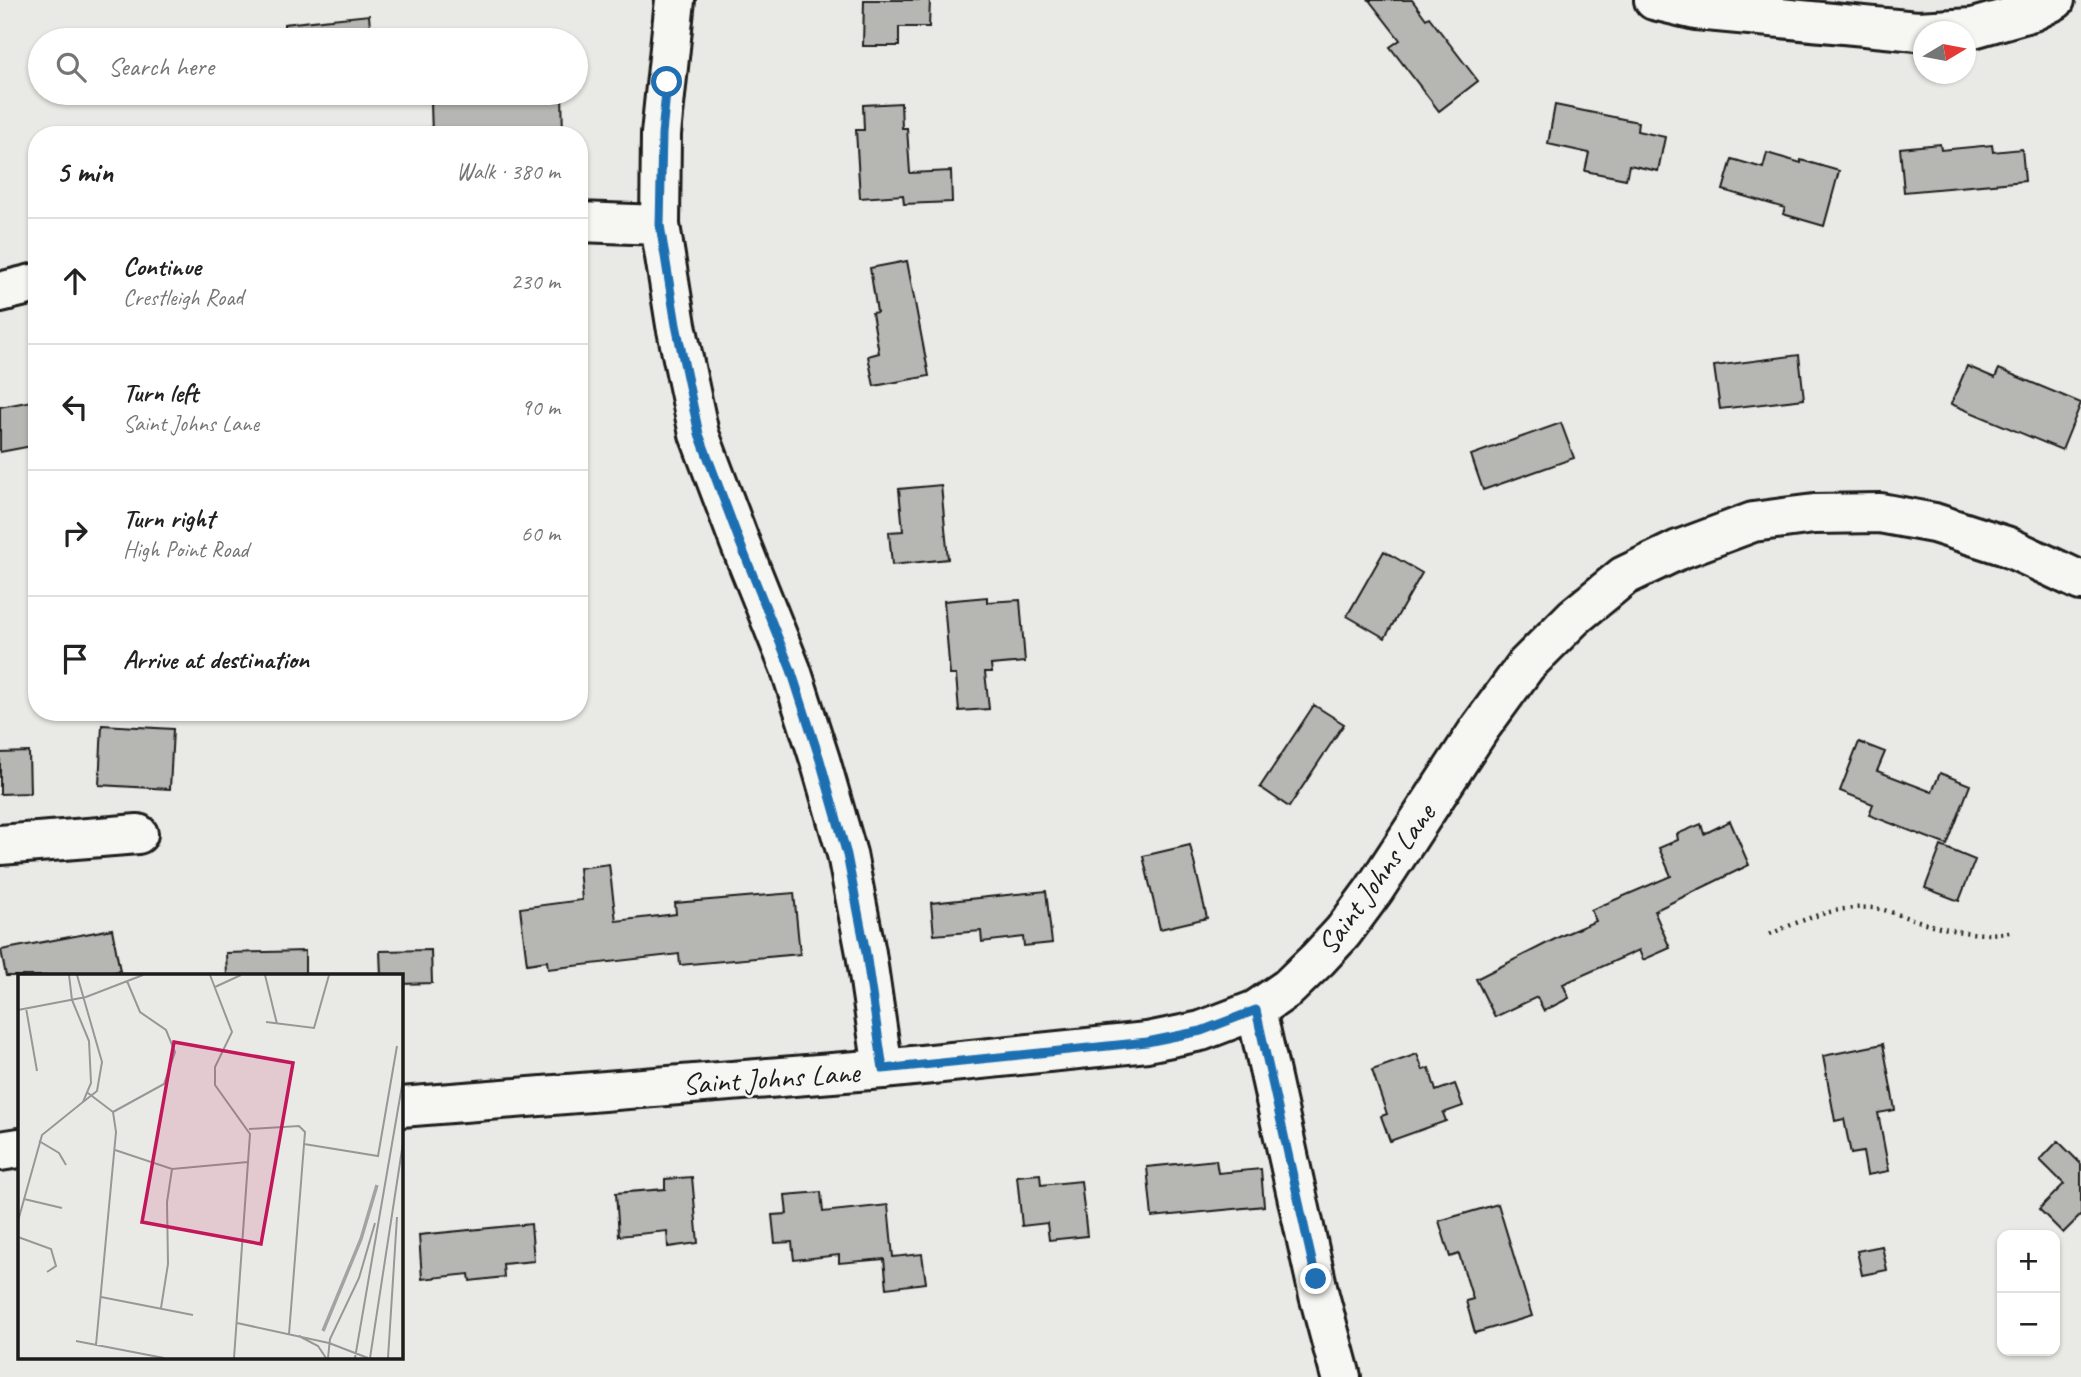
<!DOCTYPE html>
<html lang="en">
<head>
<meta charset="utf-8">
<style>
	:root { --surface:#fff; --page:#f2f2f2; --text:#222; --muted:#767676; --line:#e0e0e0 }
	body { margin:0; font-family:Caveat,sans-serif; background:var(--page); color:var(--text) }
	.controls { position:absolute; right:21px; bottom:21px; display:grid; overflow:hidden; border-radius:14px; box-shadow:0 2px 5px #0004 }
	.controls button { width:63px; height:63px; display:grid; place-items:center; padding:0; border:0; border-bottom:2px solid var(--line); background:var(--surface); color:var(--text); font:35px sans-serif }
	.compass { position:absolute; left:1913px; top:21px; width:63px; height:63px; border-radius:50%; background:var(--surface); box-shadow:0 2px 5px #0004; rotate:80deg }
	.stop { position:absolute; width:21px; height:21px; margin:-16px; border:5px solid #1f6fb2; border-radius:50%; background:#fff }
	.stop.end { background:#1f6fb2; border-color:#fff; box-shadow:0 2px 7px #0008 }
	.list { margin:0; padding:0; list-style:none }
	h2 { display:flex; justify-content:space-between; align-items:center; height:91px; margin:0; padding:0 28px; font-size:30px }
	h2 small { font-size:23px; font-weight:400; color:var(--muted) }
	.list li { display:grid; grid-template-columns:46px 1fr auto; gap:21px; align-items:center; box-sizing:border-box; height:126px; padding:0 28px; border-top:2px solid var(--line) }
	.list b { display:block; font-size:26px; white-space:nowrap }
	.list p { margin:0; font-size:23px; white-space:nowrap; color:var(--muted) }
	.list em { font-size:23px; font-style:normal; color:var(--muted) }
	.icon { flex:none; width:38px; height:38px; fill:none; stroke:currentColor; stroke-width:2; stroke-linecap:round; stroke-linejoin:round }
	.map { position:relative; flex:none; width:2081px; height:1377px; overflow:hidden }
	.search { position:absolute; background:var(--surface); box-shadow:0 2px 5px #0004; left:28px; top:28px; width:560px; height:77px; display:flex; align-items:center; gap:18px; box-sizing:border-box; padding:0 24px; border-radius:38px; color:var(--muted); font-size:26px }
	.panel { position:absolute; background:var(--surface); box-shadow:0 2px 5px #0004; left:28px; top:126px; width:560px; height:595px; border-radius:28px }
	.map>svg:first-child { display:block }
	.building { fill:#b6b6b3; stroke:#1c1c1c; stroke-width:2 }
	.lines { fill:none; stroke-linecap:round; stroke-linejoin:round }
	.minor-casing { stroke:#1c1c1c; stroke-width:44 }
	.path { stroke:#1c1c1c; stroke-width:4.5; stroke-dasharray:2 5; stroke-linecap:butt }
	.minor { stroke:#f6f6f2; stroke-width:38 }
	.route { stroke:#1f6fb2; stroke-width:9 }
	.labels { text-anchor:middle; stroke-width:5; stroke-linejoin:round; paint-order:stroke }
	.street-label { font-size:30px; fill:#1c1c1c; stroke:#f6f6f2 }
	.inset-river { fill:none; stroke:#a3a3a1; stroke-width:3.5 }
	.inset-road { fill:none; stroke:#979795; stroke-width:2 }
	.view { fill:#c2185b; fill-opacity:0.15; stroke:#c2185b; stroke-width:3.5 }
	.inset-edge { fill:none; stroke:#1c1c1c; stroke-width:3.5 }
</style>
</head>
<body>
<div class="map">
<svg width="2081" height="1377" viewBox="0 0 2081 1377">
	<rect width="100%" height="100%" fill="#e9e9e5"/>
	<filter id="ink" filterUnits="userSpaceOnUse"><feTurbulence type="fractalNoise" baseFrequency=".0143" numOctaves="2"/><feDisplacementMap in="SourceGraphic" scale="14" xChannelSelector="R" yChannelSelector="G"/><feConvolveMatrix kernelMatrix="1 2 1 2 8 2 1 2 1" color-interpolation-filters="sRGB"/></filter>
	<g filter="url(#ink)">
		<path class="building" d="M 864,0 L 930,0 L 929,27 L 899,27 L 899,46 L 863,46 Z
			M 1369,0 L 1412,0 L 1426,19 L 1429,17 L 1478,81 L 1439,111 L 1390,47 L 1400,40 Z
			M 369,15 L 371,40 L 284,40 L 284,24 Z
			M 463,93 L 562,93 L 563,135 L 432,135 L 431,103 L 463,102 Z
			M 901,103 L 902,128 L 907,128 L 910,173 L 951,171 L 952,202 L 904,204 L 903,195 L 860,198 L 856,130 L 864,130 L 863,105 Z
			M 1555,105 L 1638,122 L 1637,131 L 1665,137 L 1658,171 L 1629,165 L 1626,179 L 1585,171 L 1589,153 L 1548,144 Z
			M 1940,144 L 1941,150 L 1992,145 L 1993,152 L 2022,149 L 2025,181 L 1904,192 L 1900,148 Z
			M 1767,153 L 1801,163 L 1801,160 L 1839,171 L 1824,226 L 1783,214 L 1785,208 L 1723,190 L 1732,159 L 1763,168 Z
			M 907,261 L 929,376 L 874,386 L 868,356 L 879,353 L 872,313 L 877,312 L 870,268 Z
			M 1799,355 L 1804,399 L 1720,409 L 1714,366 Z
			M 1967,366 L 1995,378 L 1999,369 L 2081,403 L 2062,450 L 1951,404 Z
			M 37,400 L 37,445 L 0,452 L 0,407 Z
			M 1561,423 L 1574,458 L 1483,490 L 1471,455 Z
			M 941,485 L 948,559 L 892,565 L 889,532 L 903,531 L 899,489 Z
			M 1384,551 L 1422,573 L 1385,638 L 1347,616 Z
			M 987,597 L 987,602 L 1020,600 L 1025,662 L 991,665 L 992,672 L 985,672 L 989,709 L 959,711 L 956,675 L 950,675 L 944,601 Z
			M 1314,705 L 1344,724 L 1289,807 L 1260,787 Z
			M 102,725 L 173,729 L 170,789 L 99,785 Z
			M 1859,742 L 1885,752 L 1877,771 L 1932,792 L 1940,773 L 1970,785 L 1947,845 L 1869,815 L 1873,804 L 1840,791 Z
			M 29,752 L 30,793 L 0,794 L 0,753 Z
			M 1730,821 L 1749,865 L 1654,911 L 1670,948 L 1643,960 L 1639,950 L 1563,984 L 1569,998 L 1544,1011 L 1537,997 L 1495,1017 L 1476,979 L 1563,935 L 1596,921 L 1591,910 L 1671,876 L 1659,848 L 1678,840 L 1677,834 L 1701,824 L 1704,834 Z
			M 1190,845 L 1207,918 L 1160,929 L 1143,856 Z
			M 1941,846 L 1975,860 L 1959,901 L 1925,888 Z
			M 609,864 L 616,921 L 676,914 L 675,903 L 794,893 L 800,954 L 680,965 L 679,954 L 548,969 L 547,961 L 527,964 L 520,908 L 582,900 L 579,868 Z
			M 1046,891 L 1052,943 L 1024,946 L 1023,937 L 982,942 L 981,931 L 934,935 L 931,903 Z
			M 112,929 L 120,971 L 90,976 L 6,976 L 1,950 Z
			M 431,950 L 432,983 L 401,984 L 401,976 L 381,976 L 380,951 Z
			M 305,951 L 305,976 L 227,976 L 226,953 Z
			M 1883,1044 L 1895,1110 L 1878,1113 L 1889,1171 L 1867,1175 L 1863,1152 L 1851,1154 L 1844,1119 L 1835,1121 L 1823,1056 Z
			M 1417,1054 L 1423,1070 L 1429,1068 L 1436,1091 L 1455,1084 L 1463,1106 L 1443,1113 L 1446,1121 L 1390,1141 L 1381,1116 L 1387,1114 L 1372,1070 Z
			M 2058,1141 L 2081,1164 L 2081,1215 L 2063,1233 L 2039,1209 L 2064,1184 L 2040,1160 Z
			M 1216,1160 L 1218,1173 L 1261,1169 L 1264,1206 L 1152,1217 L 1147,1167 Z
			M 1040,1174 L 1041,1185 L 1081,1181 L 1087,1236 L 1049,1240 L 1047,1223 L 1022,1226 L 1017,1176 Z
			M 692,1177 L 698,1243 L 668,1247 L 667,1231 L 619,1236 L 616,1193 L 665,1189 L 665,1179 Z
			M 821,1192 L 823,1212 L 888,1205 L 893,1257 L 922,1254 L 926,1283 L 887,1288 L 884,1259 L 839,1263 L 839,1255 L 794,1260 L 792,1242 L 775,1243 L 772,1215 L 787,1214 L 785,1195 Z
			M 1498,1204 L 1532,1316 L 1475,1333 L 1466,1301 L 1473,1299 L 1459,1254 L 1450,1257 L 1439,1221 Z
			M 531,1224 L 534,1261 L 503,1264 L 504,1277 L 470,1281 L 469,1274 L 422,1279 L 419,1235 Z
			M 1882,1246 L 1887,1270 L 1862,1275 L 1857,1251 Z"/>
		<g class="lines">
			<g class="minor-casing">
				<path id="minor" d="M 675,0 L 661,134 L 660,225 L 676,325 L 699,434 L 740,543 L 791,670 L 820,760 L 847,854 L 866,953 L 883,1069
					M 1654,0 L 1696,10 L 1917,31 L 1973,28 L 2033,11 L 2055,0
					M 579,222 L 660,225
					M 0,292 L 37,283
					M 0,845 L 138,834
					M 1256,1010 L 1319,1295 L 1341,1377
					M 401,1107 L 883,1069 L 1147,1042 L 1201,1031 L 1256,1010 L 1288,988 L 1318,959 L 1343,932 L 1374,890 L 1480,728 L 1526,665 L 1574,617 L 1624,576 L 1678,550 L 1753,522 L 1814,514 L 1880,513 L 1934,523 L 2006,546 L 2081,581
					M 0,1151 L 19,1148"/>
			</g>
			<path class="path" d="M 1770,934 C 1802,920 1837,905 1873,908 C 1885,909 1898,915 1909,918 C 1944,929 1977,939 2014,931"/>
			<use href="#minor" class="minor"/>
		</g>
	</g>
	<g class="lines" filter="url(#ink)">
		<path class="route" d="M 667,82 L 662,134 L 660,225 L 676,325 L 699,434 L 740,543 L 791,670 L 820,760 L 847,855 L 866,953 L 883,1069 L 1147,1042 L 1201,1031 L 1256,1010 L 1316,1279"/>
	</g>
	<g class="labels">
		<g class="street-label">
			<text transform="translate(1376 879) rotate(-54)" y="10">Saint Johns Lane</text>
			<text transform="translate(771 1078) rotate(-4)" y="10">Saint Johns Lane</text>
		</g>
	</g>
	<g transform="translate(18 974)">
		<rect width="385" height="385" fill="#e9e9e5"/>
		<path class="inset-river" d="M 305,357 L 343,265 L 359,211"/>
		<path class="inset-road" d="M 59,1 L 84,88 L 79,117 L 65,128M 192,1 L 214,58 L 197,93 L 197,111 L 232,160 L 216,384M 247,1 L 259,50M 197,13 L 223,1M 8,34 L 19,97M 0,36 L 68,23 L 125,1M 248,48 L 296,54 L 311,1M 70,119 L 95,138 L 98,158 L 78,371M 95,138 L 146,110 L 157,78 L 148,56 L 122,38 L 109,7M 231,155 L 281,152 L 287,158 L 271,360M 21,167 L 41,179 L 48,191M 286,170 L 360,182 L 379,72M 97,176 L 154,195 L 230,188M 6,225 L 44,234M 0,247 L 24,161 L 65,128 L 73,109 L 71,67 L 54,26 L 51,1M 0,263 L 33,275 L 38,292 L 29,298M 83,323 L 175,341M 143,334 L 150,290 L 149,228 L 154,195M 219,349 L 311,369M 281,362 L 300,372 L 308,384M 58,367 L 146,384M 311,369 L 350,384M 310,384 L 312,365 L 341,304 L 357,249M 337,384 L 385,106M 352,384 L 385,169M 370,384 L 379,243"/>
		<path class="view" d="M 156,68 L 275,89 L 243,270 L 124,248 Z"/>
		<rect width="385" height="385" class="inset-edge"/>
	</g>
</svg>
<div class="controls">
<button>+</button>
<button>−</button>
</div>
<svg class="compass" viewBox="-18 -18 36 36"><path d="M0-13l5 13h-10z" fill="#e53935"/><path d="M0 13l5-13h-10z" fill="#767676"/></svg>
<div class="stop" style="left:667px;top:82px"></div>
<div class="stop end" style="left:1316px;top:1279px"></div>
<div class="search"><svg class="icon" aria-label="search" viewBox="0 0 24 24"><circle cx="10" cy="10" r="6"/><path d="M15 15l6 6"/></svg>Search here</div>
<section class="panel">
<h2>5 min<small>Walk · 380 m</small></h2>
<ul class="list">
<li><svg class="icon" aria-label="ahead" viewBox="0 0 24 24"><path d="M12 20V5M6 11l6-6 6 6"/></svg><div><b>Continue</b><p>Crestleigh Road</p></div><em>230 m</em></li>
<li><svg class="icon" aria-label="left" viewBox="0 0 24 24"><path d="M17 20v-9H6M10 6l-5 5 5 5"/></svg><div><b>Turn left</b><p>Saint Johns Lane</p></div><em>90 m</em></li>
<li><svg class="icon" aria-label="right" viewBox="0 0 24 24"><path d="M7 20v-9h11M14 6l5 5-5 5"/></svg><div><b>Turn right</b><p>High Point Road</p></div><em>60 m</em></li>
<li><svg class="icon" aria-label="arrive" viewBox="0 0 24 24"><path d="M6 21V4h12l-3 4 3 4H6"/></svg><div><b>Arrive at destination</b></div></li>
</ul>
</section>
</div>
</body>
</html>
